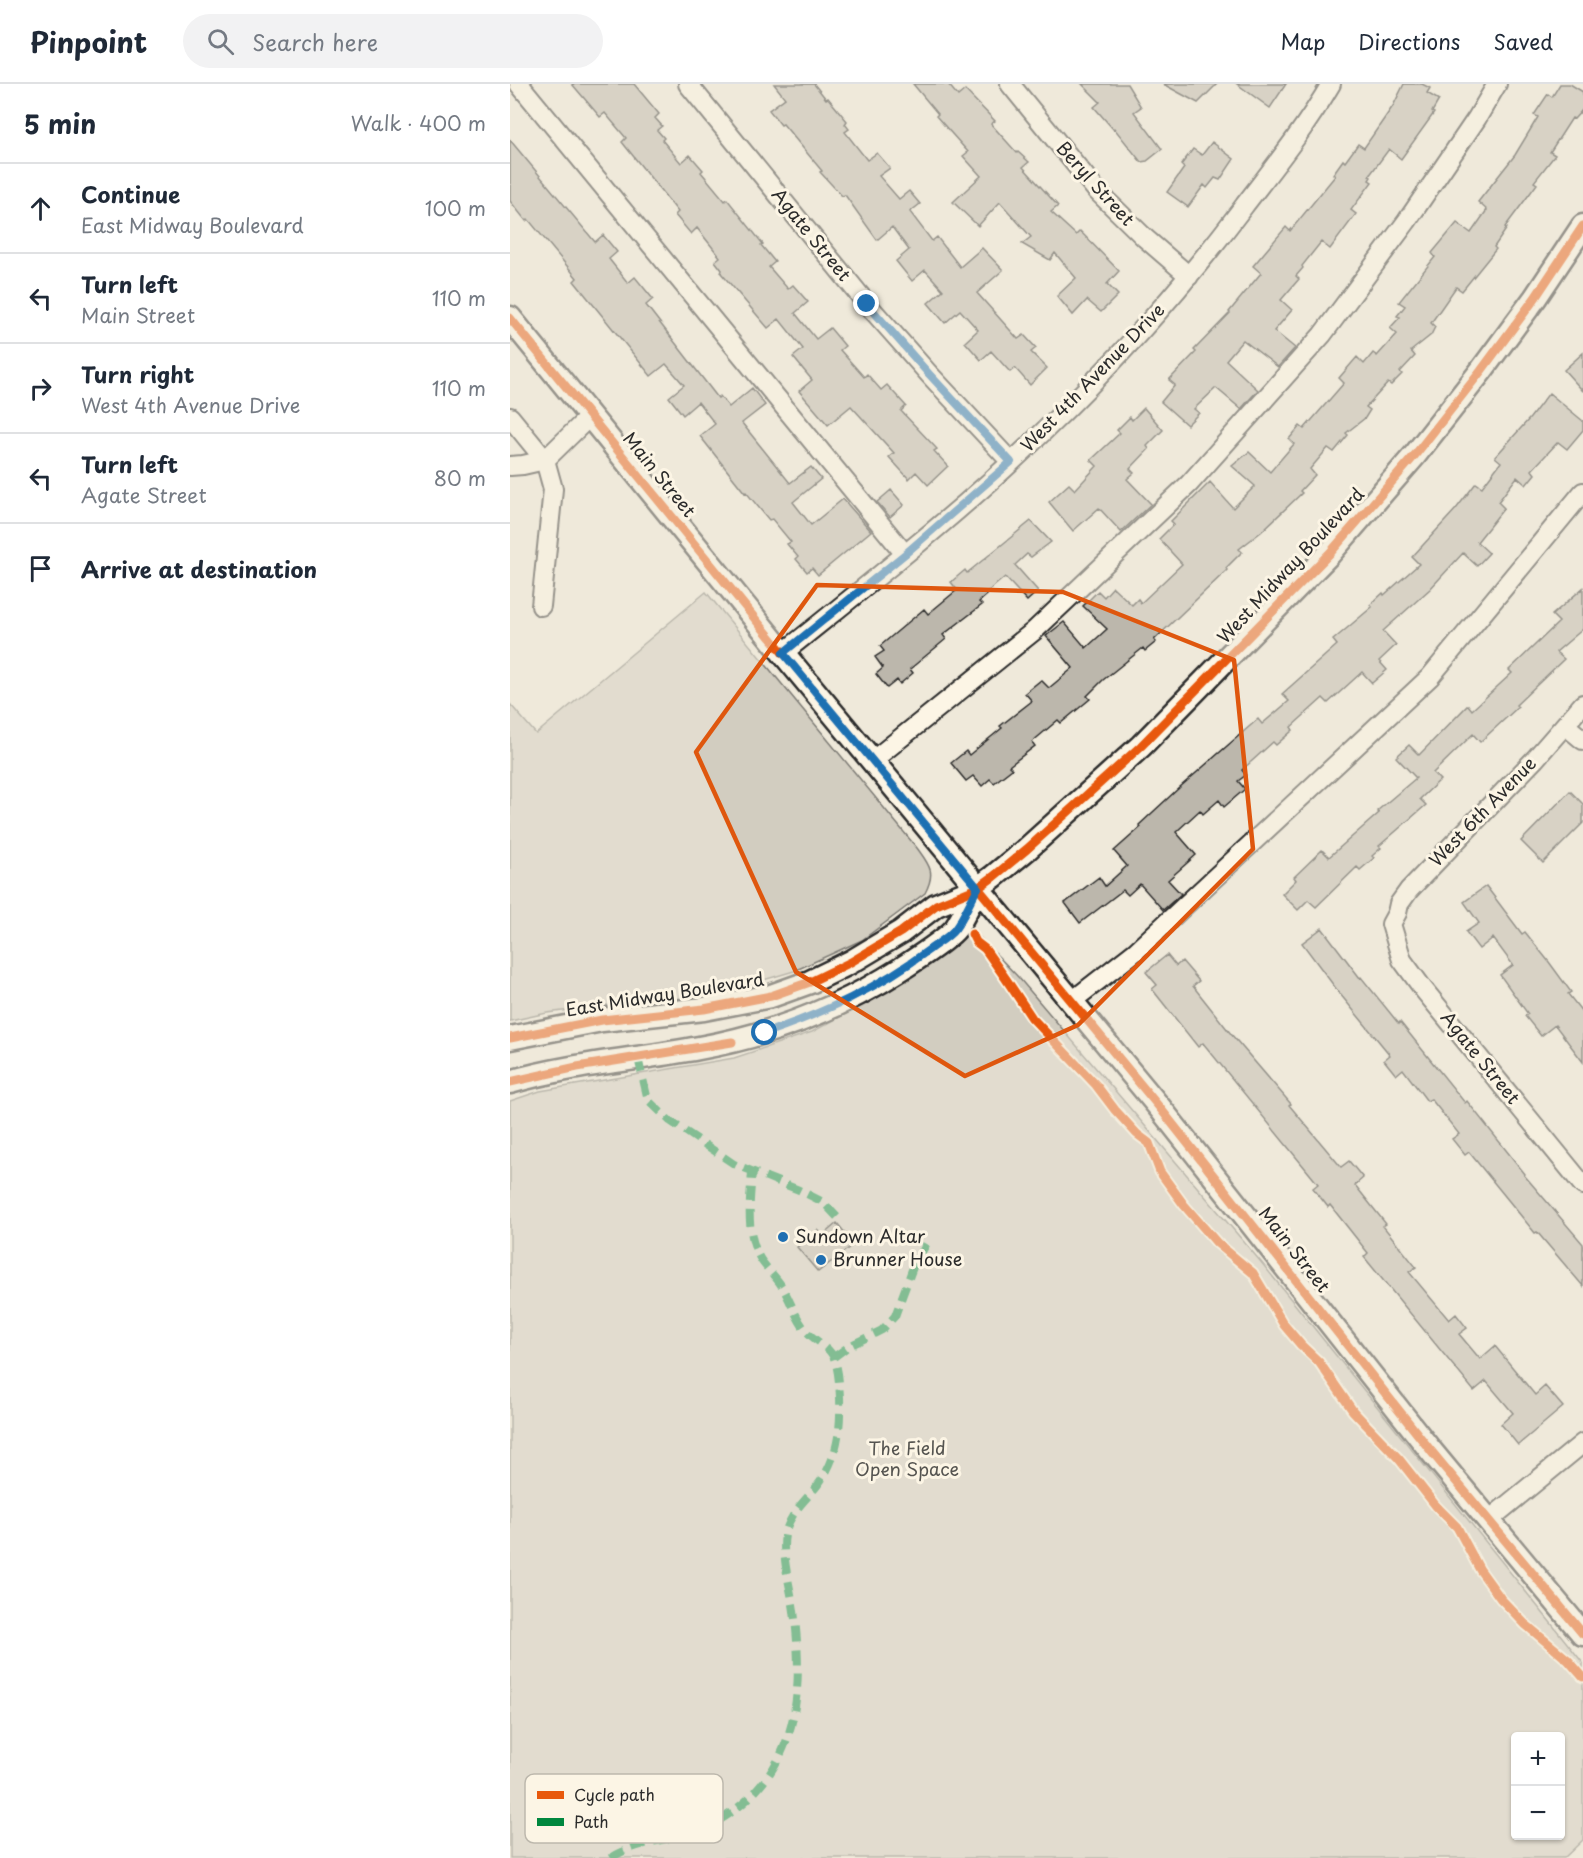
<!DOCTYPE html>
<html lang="en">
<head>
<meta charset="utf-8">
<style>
	:root { --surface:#fff; --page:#f2f2f3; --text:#1f2937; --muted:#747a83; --line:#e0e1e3 }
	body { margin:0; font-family:"Playpen Sans",sans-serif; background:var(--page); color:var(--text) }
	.controls { position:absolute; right:18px; bottom:18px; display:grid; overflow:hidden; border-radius:6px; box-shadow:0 2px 4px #0004 }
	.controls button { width:54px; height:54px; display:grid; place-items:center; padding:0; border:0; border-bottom:2px solid var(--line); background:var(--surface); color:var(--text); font:30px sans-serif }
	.stop { position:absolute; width:18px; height:18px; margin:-14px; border:4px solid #1f6fb2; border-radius:50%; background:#fff }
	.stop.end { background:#1f6fb2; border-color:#fff; box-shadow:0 2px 6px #0008 }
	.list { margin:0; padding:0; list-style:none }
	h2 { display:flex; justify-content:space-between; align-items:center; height:78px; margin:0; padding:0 24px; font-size:26px }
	h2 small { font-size:20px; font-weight:400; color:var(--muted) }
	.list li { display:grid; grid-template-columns:39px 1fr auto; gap:18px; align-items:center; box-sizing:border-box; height:90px; padding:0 24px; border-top:2px solid var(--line) }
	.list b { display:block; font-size:22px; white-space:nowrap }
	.list p { margin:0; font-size:20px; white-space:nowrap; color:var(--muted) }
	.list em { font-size:20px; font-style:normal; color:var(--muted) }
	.icon { flex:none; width:33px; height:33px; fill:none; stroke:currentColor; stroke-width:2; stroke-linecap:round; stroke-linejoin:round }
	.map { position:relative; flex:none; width:1073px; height:1774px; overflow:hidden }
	header { display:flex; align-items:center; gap:36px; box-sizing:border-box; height:84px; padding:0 30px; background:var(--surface); border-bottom:2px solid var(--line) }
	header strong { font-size:28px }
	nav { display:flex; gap:33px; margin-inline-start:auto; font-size:21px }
	.search { width:420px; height:54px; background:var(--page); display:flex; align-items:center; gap:15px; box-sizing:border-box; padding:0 21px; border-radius:33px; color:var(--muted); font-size:22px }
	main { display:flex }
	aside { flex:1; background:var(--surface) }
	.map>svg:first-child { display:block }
	.green { fill:#d2cdc0; stroke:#7e7c76; stroke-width:1.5; fill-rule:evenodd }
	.building { fill:#bcb7ac; stroke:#2b2b2b; stroke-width:1.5 }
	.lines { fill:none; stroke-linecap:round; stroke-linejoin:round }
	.minor-casing { stroke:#2b2b2b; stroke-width:22 }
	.major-casing { stroke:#2b2b2b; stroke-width:27 }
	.minor { stroke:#fcf5e5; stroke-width:18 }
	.major { stroke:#fcf5e5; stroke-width:22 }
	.quiet { stroke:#00873e; stroke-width:8; stroke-dasharray:15 8; stroke-linecap:butt }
	.cycleway-casing { stroke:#fcf5e5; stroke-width:13 }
	.cycleway { stroke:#e8590c; stroke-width:9 }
	.route { stroke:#1f6fb2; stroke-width:8 }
	.marked { fill:none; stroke:#df570e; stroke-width:4.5; stroke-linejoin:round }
	.poi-dot { fill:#1f6fb2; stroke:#fcf5e5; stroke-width:2 }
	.labels { text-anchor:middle; stroke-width:6; stroke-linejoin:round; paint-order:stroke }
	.street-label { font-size:18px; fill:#2b2b2b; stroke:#fcf5e5 }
	.poi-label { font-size:18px; fill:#2b2b2b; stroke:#fcf5e5; text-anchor:start }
	.park-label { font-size:18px; fill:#555450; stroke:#fcf5e5 }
	.key { fill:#fcf5e5; stroke:#bdb8ad; stroke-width:1.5 }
	.key-label { font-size:16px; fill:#2b2b2b }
</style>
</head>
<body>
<header>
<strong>Pinpoint</strong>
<div class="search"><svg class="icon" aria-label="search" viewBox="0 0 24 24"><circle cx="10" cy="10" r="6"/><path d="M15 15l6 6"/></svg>Search here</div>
<nav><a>Map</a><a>Directions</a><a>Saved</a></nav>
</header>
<main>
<aside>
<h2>5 min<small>Walk · 400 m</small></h2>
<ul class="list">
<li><svg class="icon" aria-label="ahead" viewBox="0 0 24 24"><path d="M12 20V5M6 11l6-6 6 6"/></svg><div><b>Continue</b><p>East Midway Boulevard</p></div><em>100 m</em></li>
<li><svg class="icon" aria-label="left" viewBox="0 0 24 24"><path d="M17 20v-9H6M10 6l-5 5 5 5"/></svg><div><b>Turn left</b><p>Main Street</p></div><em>110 m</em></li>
<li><svg class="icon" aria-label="right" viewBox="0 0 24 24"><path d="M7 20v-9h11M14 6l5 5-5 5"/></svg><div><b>Turn right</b><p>West 4th Avenue Drive</p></div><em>110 m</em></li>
<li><svg class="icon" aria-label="left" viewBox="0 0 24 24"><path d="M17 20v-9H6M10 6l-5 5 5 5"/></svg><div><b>Turn left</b><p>Agate Street</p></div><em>80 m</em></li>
<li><svg class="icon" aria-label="arrive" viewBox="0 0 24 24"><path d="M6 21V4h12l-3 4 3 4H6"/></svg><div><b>Arrive at destination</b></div></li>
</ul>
</aside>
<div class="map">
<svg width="1073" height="1774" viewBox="0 0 1073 1774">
	<rect width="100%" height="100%" fill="#efe9da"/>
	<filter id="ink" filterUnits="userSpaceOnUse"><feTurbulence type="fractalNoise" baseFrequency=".0167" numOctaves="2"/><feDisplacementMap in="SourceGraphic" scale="12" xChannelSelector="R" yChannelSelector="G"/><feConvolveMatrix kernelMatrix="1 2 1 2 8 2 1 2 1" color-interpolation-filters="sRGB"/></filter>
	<g filter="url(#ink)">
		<path class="green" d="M 196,508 L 407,764 C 420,782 426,788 415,809 L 352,856 L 284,887 L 199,912 L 123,918 L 37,929 L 0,937 L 0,620 L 26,650 Z
			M 462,845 L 509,894 L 751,1178 L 1073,1579 L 1073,1756 L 1054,1774 L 0,1774 L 0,1017 L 30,1007 L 224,974 L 302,948 L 378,907 ZM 1005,1652 L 1050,1652 L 1050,1752 L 1005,1752 Z"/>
		<path class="building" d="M 62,0 L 124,0 L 149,30 L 145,34 L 152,42 L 147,46 L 154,54 L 152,56 L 171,79 L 180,71 L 193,86 L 191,88 L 215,117 L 217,115 L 253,160 L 251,161 L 265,178 L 259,183 L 278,205 L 283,201 L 298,218 L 285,229 L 306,255 L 320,244 L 335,262 L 330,266 L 354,293 L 357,290 L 371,306 L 377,301 L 396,322 L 391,327 L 427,365 L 424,367 L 438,382 L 418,401 L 406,388 L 399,395 L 379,373 L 384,369 L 341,322 L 318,341 L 289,307 L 302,296 L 283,273 L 293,265 L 269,235 L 258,244 L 211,189 L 212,186 L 205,177 L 210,173 L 187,144 L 181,150 L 165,131 L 168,128 L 112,58 L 116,54 L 95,29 L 90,33 Z
			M 264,0 L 304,0 L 316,15 L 318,14 L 337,37 L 335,40 L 339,45 L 335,48 L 357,76 L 367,69 L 380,84 L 369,92 L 389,115 L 399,107 L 410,120 L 400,128 L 422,157 L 427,153 L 450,183 L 472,164 L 493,186 L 467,209 L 508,255 L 514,251 L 526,264 L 521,268 L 537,284 L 520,301 L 505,284 L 500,288 L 481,267 L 471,276 L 455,258 L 468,246 L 450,226 L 435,239 L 418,219 L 433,206 L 415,186 L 402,197 L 386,177 L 399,166 L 382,143 L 367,156 L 335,111 L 332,112 L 310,88 L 312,87 L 273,40 L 271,41 L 259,26 L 275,14 Z
			M 403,0 L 438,0 L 448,12 L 455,6 L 485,37 L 481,40 L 507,69 L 508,68 L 519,78 L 513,83 L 548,122 L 541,128 L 566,151 L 570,147 L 609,187 L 597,200 L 608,211 L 591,228 L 577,216 L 563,231 L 547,212 L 566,194 L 545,169 L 540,176 L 512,160 L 521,153 L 490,118 L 468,142 L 443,118 L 471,92 L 453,72 L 458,68 L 426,32 L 428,30 Z
			M 572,0 L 617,0 L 631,23 L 624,28 L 652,65 L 637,77 L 631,78 L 604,44 L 603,45 L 584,23 L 590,18 Z
			M 653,0 L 707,0 L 688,19 Z
			M 727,0 L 776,0 L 760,24 Z
			M 894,0 L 912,0 L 920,4 L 917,9 L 929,16 L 922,28 L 924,29 L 891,75 L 879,65 L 859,92 L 861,93 L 859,96 L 862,98 L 841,126 L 846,130 L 820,165 L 811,158 L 792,182 L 793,184 L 786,192 L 789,195 L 771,216 L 782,226 L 764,247 L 785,264 L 768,283 L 733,256 L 716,276 L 748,306 L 731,325 L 706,304 L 684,325 L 689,329 L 677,341 L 651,318 L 665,301 L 659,296 L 686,268 L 684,266 L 720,229 L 719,228 L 751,189 L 743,182 L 776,143 L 780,147 L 825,92 L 823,90 L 833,76 L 835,78 L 848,60 L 854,64 L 883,22 Z
			M 1050,0 L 1060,0 L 1073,8 L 1073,25 L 1064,35 L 1062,34 L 1040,68 L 1045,71 L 1024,98 L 1027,100 L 995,143 L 997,144 L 984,163 L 986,165 L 952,207 L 946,203 L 921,239 L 925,243 L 921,251 L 901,267 L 905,272 L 890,288 L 892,290 L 881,301 L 878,299 L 856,323 L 860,326 L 855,334 L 836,349 L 838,351 L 824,368 L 818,364 L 800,385 L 805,391 L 790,407 L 792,409 L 751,448 L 729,465 L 732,468 L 716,484 L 717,486 L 644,556 L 646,558 L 635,567 L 633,564 L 593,596 L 577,612 L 580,615 L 551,639 L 548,636 L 522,658 L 525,662 L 499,682 L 502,685 L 484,699 L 480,695 L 472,702 L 463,692 L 456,697 L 441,679 L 456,667 L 459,671 L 492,644 L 490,642 L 522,617 L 515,609 L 531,596 L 539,604 L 563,584 L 536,552 L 554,538 L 576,564 L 597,545 L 573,522 L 588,507 L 594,513 L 603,503 L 622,521 L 628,515 L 631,519 L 672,480 L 649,455 L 664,440 L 661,437 L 700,398 L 723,424 L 745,402 L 722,382 L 739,368 L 760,388 L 784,360 L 779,355 L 790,342 L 794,345 L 834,299 L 829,294 L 847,273 L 854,280 L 863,269 L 867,272 L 887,250 L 880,244 L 890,233 L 887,232 L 895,222 L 889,218 L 925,173 L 922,169 L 947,139 L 961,149 L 977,126 L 968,118 L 1005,71 L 1028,33 L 1024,31 L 1038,10 L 1042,13 Z
			M 0,56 L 85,158 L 93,151 L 107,168 L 99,175 L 118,199 L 125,193 L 143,215 L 136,221 L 208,314 L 210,312 L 219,323 L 242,304 L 255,321 L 232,339 L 280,399 L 301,383 L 311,395 L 283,418 L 301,441 L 333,415 L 361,447 L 308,491 L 302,484 L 297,488 L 286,475 L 288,473 L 277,460 L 281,458 L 262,435 L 259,436 L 236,408 L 235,409 L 190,352 L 205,340 L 188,318 L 173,331 L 159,313 L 174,301 L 156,280 L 141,292 L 64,197 L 67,194 L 18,135 L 16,137 L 0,117 Z
			M 702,58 L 724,75 L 710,96 L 705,94 L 697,104 L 694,101 L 678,123 L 657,108 L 674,84 L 671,81 L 683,65 L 692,71 Z
			M 1073,269 L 1073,307 L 1054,286 Z
			M 1039,309 L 1073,337 L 1073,346 L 1057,365 L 1048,358 L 1022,386 L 1025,390 L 1016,401 L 1007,393 L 988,418 L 994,424 L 967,458 L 979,469 L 967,482 L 953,469 L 920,505 L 873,547 L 886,561 L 869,577 L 877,586 L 862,599 L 852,588 L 818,619 L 813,614 L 781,643 L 783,646 L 766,661 L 763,658 L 732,686 L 736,691 L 728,697 L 735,705 L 714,723 L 709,716 L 693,730 L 690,726 L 666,748 L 686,771 L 658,796 L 671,810 L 653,826 L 630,800 L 618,811 L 613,806 L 570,839 L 555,819 L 589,793 L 595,802 L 617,782 L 604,767 L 631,743 L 629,741 L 670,703 L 748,635 L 752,640 L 779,617 L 772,610 L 827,561 L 823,556 L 862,523 L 860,521 L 873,509 L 874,511 L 909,480 L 902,473 L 946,425 L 966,399 L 972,403 L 991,378 L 985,373 L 1020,334 Z
			M 634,324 L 653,346 L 637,362 L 639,365 L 620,385 L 624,389 L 617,395 L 641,420 L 611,448 L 589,424 L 563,447 L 539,418 L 559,400 L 565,406 L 587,382 L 581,376 L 610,349 L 607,346 L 620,333 L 622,336 Z
			M 381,406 L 394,421 L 380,433 L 367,418 Z
			M 521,437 L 541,458 L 521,473 L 517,470 L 505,481 L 528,507 L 517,517 L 495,493 L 476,509 L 477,511 L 469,518 L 472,521 L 433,551 L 436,555 L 400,585 L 403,589 L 390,600 L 387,596 L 377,604 L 366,590 L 373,584 L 365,573 L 374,567 L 370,562 L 414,525 L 418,530 L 447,506 L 441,498 L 455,486 L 457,489 Z
			M 1073,504 L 1073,545 L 1046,568 L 1054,575 L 1006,621 L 1008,623 L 970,658 L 963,650 L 923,689 L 930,696 L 910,715 L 916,721 L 869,762 L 871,764 L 862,772 L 864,774 L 850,786 L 847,783 L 806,823 L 798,816 L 788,826 L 772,810 L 786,796 L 784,793 L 812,766 L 819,773 L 869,729 L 867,727 L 906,694 L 886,673 L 899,661 L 909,671 L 958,621 L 962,626 L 1002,589 L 999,586 L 1049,538 L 1042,531 Z
			M 1060,707 L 1073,720 L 1073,739 L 1033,779 L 1011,757 Z
			M 976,802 L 1012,850 L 1015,848 L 1039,878 L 1061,908 L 1058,910 L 1073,929 L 1073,978 L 1045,941 L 1031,952 L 1015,932 L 1018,930 L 990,891 L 1003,881 L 983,854 L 969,865 L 956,848 L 969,839 L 954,818 Z
			M 812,844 L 850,894 L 851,893 L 889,940 L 890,938 L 955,1019 L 957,1017 L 1015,1090 L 1014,1091 L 1073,1160 L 1073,1202 L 1027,1148 L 1025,1149 L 959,1068 L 955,1071 L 942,1055 L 949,1050 L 921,1015 L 917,1017 L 893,985 L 886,991 L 874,976 L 880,971 L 830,910 L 792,859 Z
			M 657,871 L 666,882 L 672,877 L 689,897 L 683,902 L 721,950 L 781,1020 L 779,1021 L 831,1083 L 839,1077 L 853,1094 L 845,1101 L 876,1140 L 873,1142 L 906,1183 L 899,1188 L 939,1236 L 946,1230 L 957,1244 L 949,1250 L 970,1275 L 985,1262 L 1025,1311 L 1035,1302 L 1053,1323 L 1008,1361 L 991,1340 L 1003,1329 L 976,1297 L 964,1307 L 854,1173 L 858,1169 L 820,1121 L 818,1123 L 803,1104 L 808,1100 L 693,959 L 688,963 L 642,905 L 647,901 L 636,888 Z
			M 327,1139 L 344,1160 L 308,1188 L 287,1163 L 308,1146 L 313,1151 Z"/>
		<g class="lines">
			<g class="minor-casing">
				<path id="minor" d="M 9,0 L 395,470
					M 178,0 L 357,220 L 419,290 L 501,378
					M 500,0 L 587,107 L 635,154 L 679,192
					M 0,333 L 35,376 L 80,332
					M 0,382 L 13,381 L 35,376 L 43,405 L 31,522
					M 273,569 C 361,498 451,428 532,349 C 605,279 673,203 734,122 C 764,83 796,43 821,0
					M 1073,620 L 1025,675 L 899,806 L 889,820 L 887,829 L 881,840 L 892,876 L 914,906 L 1073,1101
					M 1055,641 L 1073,656
					M 362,677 L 524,547 L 679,400 L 812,251 L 897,137 L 967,34 L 987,0
					M 562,917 L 625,868 L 920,593 L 1073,408
					M 979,1436 L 1073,1359"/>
			</g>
			<g class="major-casing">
				<path id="major" d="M 0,234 L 273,569 L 650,1024 L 921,1367 L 1073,1550
					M 0,954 L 92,936 L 194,925 L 261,912 L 300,898 L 341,878 L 391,848 L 426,821 L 468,804 L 483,793 L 517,765 L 631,662 L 820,469 L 905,371 L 971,287 L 1025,214 L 1073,142
					M 0,998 C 61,980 126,976 189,964 C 261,951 329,925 391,885 C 403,877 438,855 446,844 C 454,832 460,817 468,804"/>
			</g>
			<use href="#minor" class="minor"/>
			<use href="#major" class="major"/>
			<path class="quiet" d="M 128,974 L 138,1016 L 160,1037 L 224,1080 L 289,1106 L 313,1118 L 329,1135
				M 324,1273 L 339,1262 L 372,1246 L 385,1232 L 403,1183 L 420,1154
				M 101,1774 C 132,1754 172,1757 203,1740 C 287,1693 295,1614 284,1527 C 281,1505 271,1472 275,1451 C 279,1430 294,1418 307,1402 C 328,1375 331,1345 330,1313 C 329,1300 329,1289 325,1277 C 321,1263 306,1258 297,1248 C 286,1235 280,1215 271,1201 C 265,1192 257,1185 251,1176 C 235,1150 240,1117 242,1088"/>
			<g class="cycleway-casing">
				<path id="cycleway" d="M 0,234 L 273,569
					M 468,804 L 650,1024 L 921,1367 L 1073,1550
					M 462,850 L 466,858 L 475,865 L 496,895 L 522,934 L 586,1001 L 605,1026 L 627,1050 L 639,1059 L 650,1088 L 674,1121 L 707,1159 L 743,1189 L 774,1241 L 791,1261 L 809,1278 L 843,1327 L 889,1375 L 926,1422 L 947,1443 L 970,1486 L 991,1515 L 1015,1540 L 1058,1576 L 1073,1593
					M 0,954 L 92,936 L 194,925 L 261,912 L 300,898 L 341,878 L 391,848 L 426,821 L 468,804 L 483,793 L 517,765 L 631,662 L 820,469 L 905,371 L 971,287 L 1025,214 L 1073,142
					M 0,998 L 67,983 L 222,958"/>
			</g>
			<use href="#cycleway" class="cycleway"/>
		</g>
	</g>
	<g class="lines" filter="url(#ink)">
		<path class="route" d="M 255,949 C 316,928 368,904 420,865 C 428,859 439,853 445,845 C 454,833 460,817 468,804 L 273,569 L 395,470 L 501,378 L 419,290 L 357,220"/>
	</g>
	<path d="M0 0H1073V1774H0ZM 307,501 L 553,508 L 724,576 L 743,765 L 568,941 L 455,992 L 286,888 L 186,668 Z" fill="#efe9da" fill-opacity=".55" fill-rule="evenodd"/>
	<path class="marked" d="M 307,501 L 553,508 L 724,576 L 743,765 L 568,941 L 455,992 L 286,888 L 186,668 Z"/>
	<g class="poi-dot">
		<circle cx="273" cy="1153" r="6"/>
		<circle cx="311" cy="1176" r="6"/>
	</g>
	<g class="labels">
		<g class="street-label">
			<text transform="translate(585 100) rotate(48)" y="6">Beryl Street</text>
			<text transform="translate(301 151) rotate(51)" y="6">Agate Street</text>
			<text transform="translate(583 294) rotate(-46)" y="6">West 4th Avenue Drive</text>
			<text transform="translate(149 391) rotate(51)" y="6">Main Street</text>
			<text transform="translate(781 482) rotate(-47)" y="6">West Midway Boulevard</text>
			<text transform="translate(973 728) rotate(-46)" y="6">West 6th Avenue</text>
			<text transform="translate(155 911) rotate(-9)" y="6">East Midway Boulevard</text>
			<text transform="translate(970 974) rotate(51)" y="6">Agate Street</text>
			<text transform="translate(784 1166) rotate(52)" y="6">Main Street</text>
		</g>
		<g class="poi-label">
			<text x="285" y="1159">Sundown Altar</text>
			<text x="323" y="1182">Brunner House</text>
		</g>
		<g class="park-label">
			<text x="397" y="1371">The Field<tspan x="397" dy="21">Open Space</tspan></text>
		</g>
	</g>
	<rect x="15" y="1690" width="198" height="69" rx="9" class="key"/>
	<rect x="27" y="1707" width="27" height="8" fill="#e8590c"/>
	<rect x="27" y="1734" width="27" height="8" fill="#00873e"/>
	<g class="key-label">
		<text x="64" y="1717">Cycle path</text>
		<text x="64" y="1744">Path</text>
	</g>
</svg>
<div class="controls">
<button>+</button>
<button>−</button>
</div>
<div class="stop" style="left:255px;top:949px"></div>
<div class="stop end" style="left:357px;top:220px"></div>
</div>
</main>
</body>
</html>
